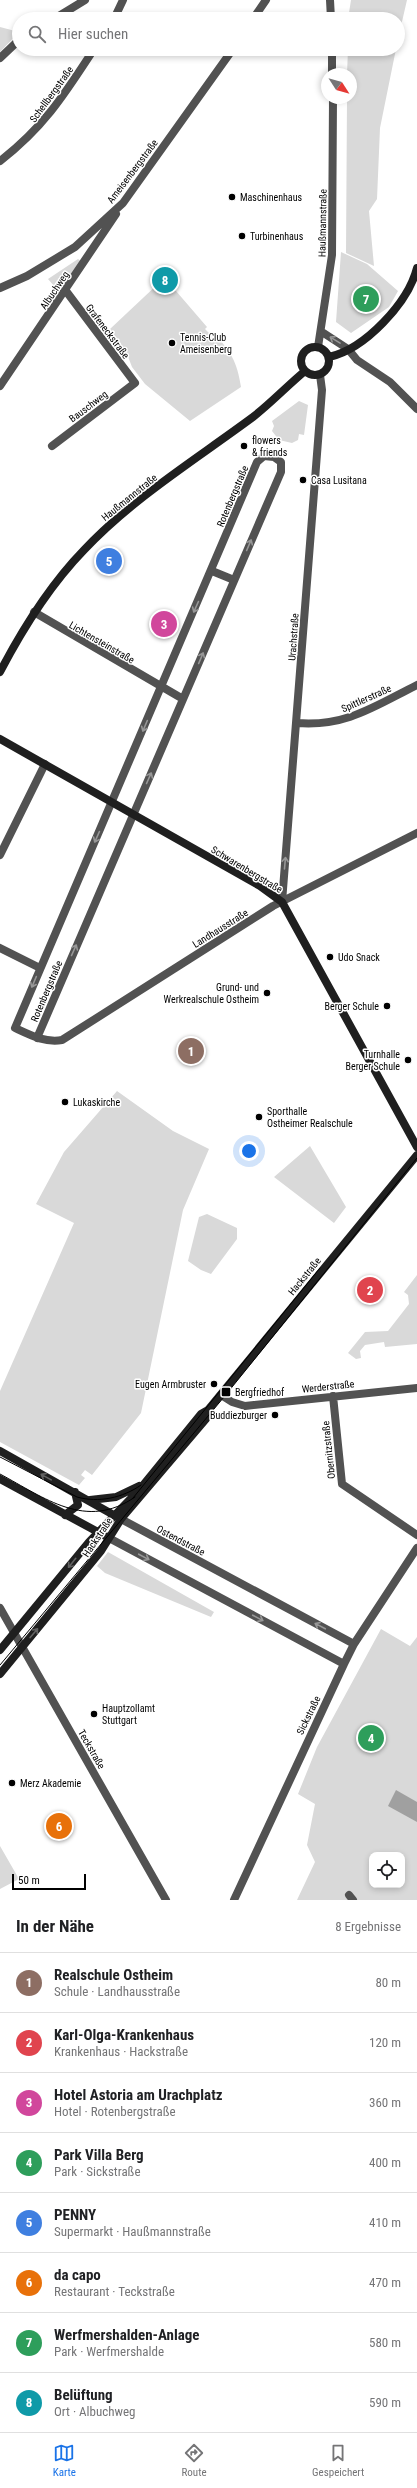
<!DOCTYPE html>
<html lang="de">
<head>
<meta charset="utf-8">
<style>
	:root { --surface:#fff; --page:#f2f2f2; --text:#202124; --muted:#757577; --line:#e0e0e0; --accent:#1a73e8 }
	body { margin:0; font-family:"Roboto Condensed",sans-serif; background:var(--page); color:var(--text) }
	.controls { position:absolute; right:12px; bottom:12px; display:grid; overflow:hidden; border-radius:8px; box-shadow:0 2px 6px #0003 }
	.controls button { width:36px; height:36px; display:grid; place-items:center; padding:0; border:0; border-bottom:1px solid var(--line); background:var(--surface); color:var(--text); font:20px sans-serif }
	.compass { position:absolute; left:321px; top:68px; width:36px; height:36px; border-radius:50%; background:var(--surface); box-shadow:0 2px 6px #0003; rotate:126deg }
	.scale { position:absolute; left:12px; bottom:10px; width:74px; box-sizing:border-box; padding-left:4px; border:2px solid #000; border-top:0; font-size:11px; line-height:14px; white-space:nowrap; color:#000; -webkit-text-stroke:3px #fff; paint-order:stroke }
	.you { position:absolute; left:249px; top:1151px; width:14px; height:14px; margin:-10px; border:3px solid #fff; border-radius:50%; background:#1a73e8; box-shadow:0 0 0 6px #1a73e833 }
	.badge { display:grid; place-items:center; width:26px; height:26px; border-radius:50%; background:var(--accent); color:#fff; font-size:13px; font-weight:700 }
	.pin { position:absolute; translate:-50% -50%; border:2px solid #fff; box-shadow:0 1px 4px #0006 }
	.list { margin:0; padding:0; list-style:none }
	h2 { display:flex; justify-content:space-between; align-items:center; height:52px; margin:0; padding:0 16px; font-size:17px }
	h2 small { font-size:13px; font-weight:400; color:var(--muted) }
	.list li { display:grid; grid-template-columns:26px 1fr auto; gap:12px; align-items:center; box-sizing:border-box; height:60px; padding:0 16px; border-top:1px solid var(--line) }
	.list b { display:block; font-size:15px; white-space:nowrap }
	.list p { margin:0; font-size:13px; white-space:nowrap; color:var(--muted) }
	.list em { font-size:13px; font-style:normal; color:var(--muted) }
	.icon { flex:none; width:22px; height:22px; fill:none; stroke:currentColor; stroke-width:2; stroke-linecap:round; stroke-linejoin:round }
	.map { position:relative; flex:none; width:417px; height:1900px; overflow:hidden }
	.search { position:absolute; background:var(--surface); box-shadow:0 2px 6px #0003; left:12px; right:12px; top:12px; height:44px; display:flex; align-items:center; gap:10px; box-sizing:border-box; padding:0 14px; border-radius:22px; color:var(--muted); font-size:15px }
	.sheet { height:532px; background:var(--surface) }
	nav { display:flex; justify-content:space-around; align-items:center; box-sizing:border-box; height:56px; border-top:1px solid var(--line); background:var(--surface); font-size:11px; color:var(--muted) }
	nav a { display:grid; justify-items:center; gap:2px }
	nav .on { color:var(--accent) }
	.map>svg:first-child { display:block }
	.green { fill:#d9d9d9; fill-rule:evenodd }
	.water { fill:#a0a0a0 }
	.lines { fill:none; stroke-linecap:round; stroke-linejoin:round }
	.street { stroke:#525252; stroke-width:8 }
	.secondary { stroke:#1f1f1f; stroke-width:8 }
	.tram { stroke:#000; stroke-width:1 }
	.oneway { stroke:#979797 }
	.oneway2 { stroke:#626262 }
	.poi-dot { fill:#000; stroke:#fff; stroke-width:1.5 }
	.labels { text-anchor:middle; stroke-width:3; stroke-linejoin:round; paint-order:stroke }
	.street-label { font-size:10px; fill:#000; stroke:#fff }
	.poi-label { font-size:10px; fill:#000; stroke:#fff; text-anchor:start }
</style>
</head>
<body>
<div class="map">
<svg width="417" height="1900" viewBox="0 0 417 1900">
	<rect width="100%" height="100%" fill="#fff"/>
	<path class="green" d="M 351,0 L 407,0 L 398,39 L 398,19 L 348,19 Z
		M 0,27 L 19,32 L 0,52 Z
		M 348,49 L 396,49 L 380,128 L 377,199 L 369,211 L 374,266 L 346,253 L 347,98 L 351,98 L 351,74 L 347,74 Z
		M 341,252 L 367,264 L 398,291 L 389,307 L 351,333 L 336,322 Z
		M 78,259 L 81,261 L 60,293 L 48,279 Z
		M 160,282 L 166,288 L 170,284 L 207,327 L 205,329 L 211,335 L 213,332 C 231,352 237,361 241,387 L 190,421 L 145,384 L 132,367 L 127,354 L 110,329 Z
		M 299,401 L 308,405 L 304,435 L 299,434 L 298,440 L 292,443 L 279,440 L 272,431 L 274,426 L 272,421 Z
		M 117,1091 L 173,1131 L 209,1149 L 183,1210 L 141,1413 L 92,1475 L 85,1470 L 81,1475 L 85,1478 L 79,1485 L 0,1442 L 0,1391 L 74,1223 L 36,1204 L 64,1152 Z
		M 310,1146 L 346,1207 L 334,1223 L 274,1177 Z
		M 207,1214 L 237,1228 L 237,1239 L 211,1274 L 201,1270 L 188,1261 L 199,1217 Z
		M 417,1275 L 417,1344 L 385,1347 L 384,1342 L 365,1345 L 360,1351 L 361,1358 L 356,1359 L 348,1353 L 365,1332 L 388,1331 L 409,1304 L 408,1295 L 404,1292 Z
		M 108,1552 L 214,1612 L 211,1617 L 105,1573 L 97,1566 Z
		M 381,1629 L 410,1646 L 417,1637 L 417,1900 L 297,1900 L 315,1862 L 307,1845 L 315,1804 L 298,1794 L 317,1747 ZM 372,1855 L 402,1855 L 402,1885 L 372,1885 Z
		M 0,1846 L 19,1879 L 0,1889 Z"/>
	<path class="water" d="M 396,1790 L 417,1802 L 417,1822 L 388,1806 Z"/>
	<g class="lines">
		<path class="street" d="M 330,0 L 331,19
			M 54,19 L 85,0
			M 114,19 L 123,0
			M 253,19 L 266,0
			M 332,49 L 332,74
			M 0,58 L 19,40
			M 0,161 C 44,127 64,95 94,49
			M 0,288 L 27,276 L 75,247 L 123,203 L 233,49
			M 322,332 L 348,349 L 357,360 L 390,382 L 417,409
			M 318,347 L 332,255 L 333,98
			M 0,386 L 116,214
			M 52,446 L 135,383 L 66,291
			M 212,571 L 234,580
			M 34,612 L 183,699
			M 297,723 C 346,727 375,706 417,685
			M 0,855 L 45,764
			M 282,902 L 322,390 L 320,375
			M 0,948 L 40,968
			M 37,1038 L 281,472 L 281,462 L 274,457 L 264,456 L 257,462 L 15,1028 C 30,1035 45,1043 62,1040 L 273,906 L 417,833
			M 221,1395 L 232,1402 L 245,1406 L 417,1388
			M 333,1396 L 342,1484 L 417,1535
			M 121,1519 L 354,1644
			M 109,1538 L 344,1664
			M 0,1608 L 166,1900
			M 349,1895 L 353,1900
			M 234,1900 L 344,1664 L 354,1644 L 417,1548"/>
		<path class="secondary" d="M301 361a14 14 0 1 1 28 0a14 14 0 1 1-28 0Z
			M 329,357 C 365,349 408,303 417,268
			M 0,672 C 23,628 49,586 84,550 C 133,498 195,460 253,417 C 271,403 287,386 305,371
			M 0,739 L 260,886 L 282,902 L 417,1147
			M 0,1451 L 119,1518
			M 0,1479 L 109,1538
			M 90,1500 L 116,1497 L 139,1486
			M 65,1515 L 78,1505 L 75,1492
			M 0,1650 L 89,1542 L 140,1489 L 201,1414 L 208,1410 L 417,1155
			M 0,1674 L 101,1551 L 121,1519 L 206,1419 L 208,1410"/>
		<path class="tram" d="M 0,1457 L 77,1497 C 98,1503 123,1498 141,1485
			M 0,1474 C 45,1498 86,1531 135,1497
			M 133,1498 L 320,1268
			M 0,1665 L 224,1397 L 417,1158"/>
	</g>
	<defs><path id="oneway-shaft" d="M-6 0H5M1.5-3L5.5 0L1.5 3" fill="none" stroke-width="1.6" stroke-linecap="round" stroke-linejoin="round"/></defs>
	<g class="oneway">
		<use href="#oneway-shaft" transform="translate(335 340) rotate(-149)"/>
		<use href="#oneway-shaft" transform="translate(249 545) rotate(-67)"/>
		<use href="#oneway-shaft" transform="translate(196 607) rotate(114)"/>
		<use href="#oneway-shaft" transform="translate(201 658) rotate(-67)"/>
		<use href="#oneway-shaft" transform="translate(145 726) rotate(113)"/>
		<use href="#oneway-shaft" transform="translate(149 778) rotate(-66)"/>
		<use href="#oneway-shaft" transform="translate(97 837) rotate(114)"/>
		<use href="#oneway-shaft" transform="translate(285 863) rotate(-85)"/>
		<use href="#oneway-shaft" transform="translate(74 950) rotate(-66)"/>
		<use href="#oneway-shaft" transform="translate(34 982) rotate(113)"/>
		<use href="#oneway-shaft" transform="translate(144 1557) rotate(28)"/>
		<use href="#oneway-shaft" transform="translate(258 1618) rotate(28)"/>
		<use href="#oneway-shaft" transform="translate(320 1626) rotate(-152)"/>
	</g>
	<g class="oneway2">
		<use href="#oneway-shaft" transform="translate(46 1477) rotate(-151)"/>
		<use href="#oneway-shaft" transform="translate(72 1563) rotate(129)"/>
		<use href="#oneway-shaft" transform="translate(34 1633) rotate(-50)"/>
	</g>
	<g class="poi-dot">
		<circle cx="232" cy="197" r="4"/>
		<circle cx="242" cy="236" r="4"/>
		<circle cx="172" cy="343" r="4"/>
		<circle cx="244" cy="446" r="4"/>
		<circle cx="303" cy="480" r="4"/>
		<circle cx="330" cy="957" r="4"/>
		<circle cx="267" cy="993" r="4"/>
		<circle cx="387" cy="1006" r="4"/>
		<circle cx="408" cy="1060" r="4"/>
		<circle cx="65" cy="1102" r="4"/>
		<circle cx="259" cy="1117" r="4"/>
		<circle cx="214" cy="1384" r="4"/>
		<rect x="221" y="1387" width="10" height="10" rx="2"/>
		<circle cx="275" cy="1415" r="4"/>
		<circle cx="94" cy="1714" r="4"/>
		<circle cx="12" cy="1783" r="4"/>
	</g>
	<g class="labels">
		<g class="street-label">
			<text transform="translate(51 94) rotate(-54)" y="4">Schellbergstraße</text>
			<text transform="translate(132 171) rotate(-53)" y="4">Ameisenbergstraße</text>
			<text transform="translate(322 223) rotate(-89)" y="4">Haußmannstraße</text>
			<text transform="translate(54 290) rotate(-56)" y="4">Albuchweg</text>
			<text transform="translate(108 331) rotate(53)" y="4">Grafeneckstraße</text>
			<text transform="translate(88 406) rotate(-37)" y="4">Bauschweg</text>
			<text transform="translate(232 496) rotate(-67)" y="4">Rotenbergstraße</text>
			<text transform="translate(129 497) rotate(-39)" y="4">Haußmannstraße</text>
			<text transform="translate(293 637) rotate(-86)" y="4">Urachstraße</text>
			<text transform="translate(102 642) rotate(30)" y="4">Lichtensteinstraße</text>
			<text transform="translate(366 698) rotate(-24)" y="4">Spittlerstraße</text>
			<text transform="translate(247 869) rotate(31)" y="4">Schwarenbergstraße</text>
			<text transform="translate(220 928) rotate(-32)" y="4">Landhausstraße</text>
			<text transform="translate(46 991) rotate(-67)" y="4">Rotenbergstraße</text>
			<text transform="translate(304 1276) rotate(-51)" y="4">Hackstraße</text>
			<text transform="translate(328 1386) rotate(-6)" y="4">Werderstraße</text>
			<text transform="translate(328 1450) rotate(-96)" y="4">Obernitzstraße</text>
			<text transform="translate(97 1537) rotate(-56)" y="4">Hackstraße</text>
			<text transform="translate(181 1540) rotate(28)" y="4">Ostendstraße</text>
			<text transform="translate(308 1715) rotate(-64)" y="4">Sickstraße</text>
			<text transform="translate(92 1749) rotate(60)" y="4">Teckstraße</text>
		</g>
		<g class="poi-label">
			<text x="240" y="201">Maschinenhaus</text>
			<text x="250" y="240">Turbinenhaus</text>
			<text x="180" y="341">Tennis-Club<tspan x="180" dy="12">Ameisenberg</tspan></text>
			<text x="252" y="444">flowers<tspan x="252" dy="12">&amp; friends</tspan></text>
			<text x="311" y="484">Casa Lusitana</text>
			<text x="338" y="961">Udo Snack</text>
			<text x="259" y="991" text-anchor="end">Grund- und<tspan x="259" dy="12">Werkrealschule Ostheim</tspan></text>
			<text x="379" y="1010" text-anchor="end">Berger Schule</text>
			<text x="400" y="1058" text-anchor="end">Turnhalle<tspan x="400" dy="12">Berger Schule</tspan></text>
			<text x="73" y="1106">Lukaskirche</text>
			<text x="267" y="1115">Sporthalle<tspan x="267" dy="12">Ostheimer Realschule</tspan></text>
			<text x="206" y="1388" text-anchor="end">Eugen Armbruster</text>
			<text x="235" y="1396">Bergfriedhof</text>
			<text x="267" y="1419" text-anchor="end">Buddiezburger</text>
			<text x="102" y="1712">Hauptzollamt<tspan x="102" dy="12">Stuttgart</tspan></text>
			<text x="20" y="1787">Merz Akademie</text>
		</g>
	</g>
</svg>
<div class="controls">
<button><svg class="icon" aria-label="locate" viewBox="0 0 24 24"><circle cx="12" cy="12" r="6"/><path d="M12 2v4M12 18v4M2 12h4M18 12h4"/></svg></button>
</div>
<svg class="compass" viewBox="-18 -18 36 36"><path d="M0-13l5 13h-10z" fill="#e53935"/><path d="M0 13l5-13h-10z" fill="#757577"/></svg>
<div class="scale">50 m</div>
<div class="you"></div>
<div class="pin badge" style="left:191px;top:1051px;background:#8d6e63">1</div>
<div class="pin badge" style="left:370px;top:1290px;background:#e0444e">2</div>
<div class="pin badge" style="left:164px;top:624px;background:#d1479c">3</div>
<div class="pin badge" style="left:371px;top:1738px;background:#2e9e5b">4</div>
<div class="pin badge" style="left:109px;top:561px;background:#3f7fe0">5</div>
<div class="pin badge" style="left:59px;top:1826px;background:#e8710a">6</div>
<div class="pin badge" style="left:366px;top:299px;background:#2e9e5b">7</div>
<div class="pin badge" style="left:165px;top:280px;background:#0f9aa8">8</div>
<div class="search"><svg class="icon" aria-label="search" viewBox="0 0 24 24"><circle cx="10" cy="10" r="6"/><path d="M15 15l6 6"/></svg>Hier suchen</div>
</div>
<section class="sheet">
<h2>In der Nähe<small>8 Ergebnisse</small></h2>
<ul class="list">
<li><span class="badge" style="background:#8d6e63">1</span><div><b>Realschule Ostheim</b><p>Schule · Landhausstraße</p></div><em>80 m</em></li>
<li><span class="badge" style="background:#e0444e">2</span><div><b>Karl-Olga-Krankenhaus</b><p>Krankenhaus · Hackstraße</p></div><em>120 m</em></li>
<li><span class="badge" style="background:#d1479c">3</span><div><b>Hotel Astoria am Urachplatz</b><p>Hotel · Rotenbergstraße</p></div><em>360 m</em></li>
<li><span class="badge" style="background:#2e9e5b">4</span><div><b>Park Villa Berg</b><p>Park · Sickstraße</p></div><em>400 m</em></li>
<li><span class="badge" style="background:#3f7fe0">5</span><div><b>PENNY</b><p>Supermarkt · Haußmannstraße</p></div><em>410 m</em></li>
<li><span class="badge" style="background:#e8710a">6</span><div><b>da capo</b><p>Restaurant · Teckstraße</p></div><em>470 m</em></li>
<li><span class="badge" style="background:#2e9e5b">7</span><div><b>Werfmershalden-Anlage</b><p>Park · Werfmershalde</p></div><em>580 m</em></li>
<li><span class="badge" style="background:#0f9aa8">8</span><div><b>Belüftung</b><p>Ort · Albuchweg</p></div><em>590 m</em></li>
</ul>
</section>
<nav>
<a class="on"><svg class="icon" aria-label="map" viewBox="0 0 24 24"><path d="M3 6l6-2 6 2 6-2v14l-6 2-6-2-6 2zM9 4v14M15 6v14"/></svg>Karte</a>
<a><svg class="icon" aria-label="directions" viewBox="0 0 24 24"><path d="M12 3l9 9-9 9-9-9zM9 14v-3h6M13 9l2 2-2 2"/></svg>Route</a>
<a><svg class="icon" aria-label="saved" viewBox="0 0 24 24"><path d="M7 4h10v16l-5-4-5 4z"/></svg>Gespeichert</a>
</nav>
</body>
</html>
